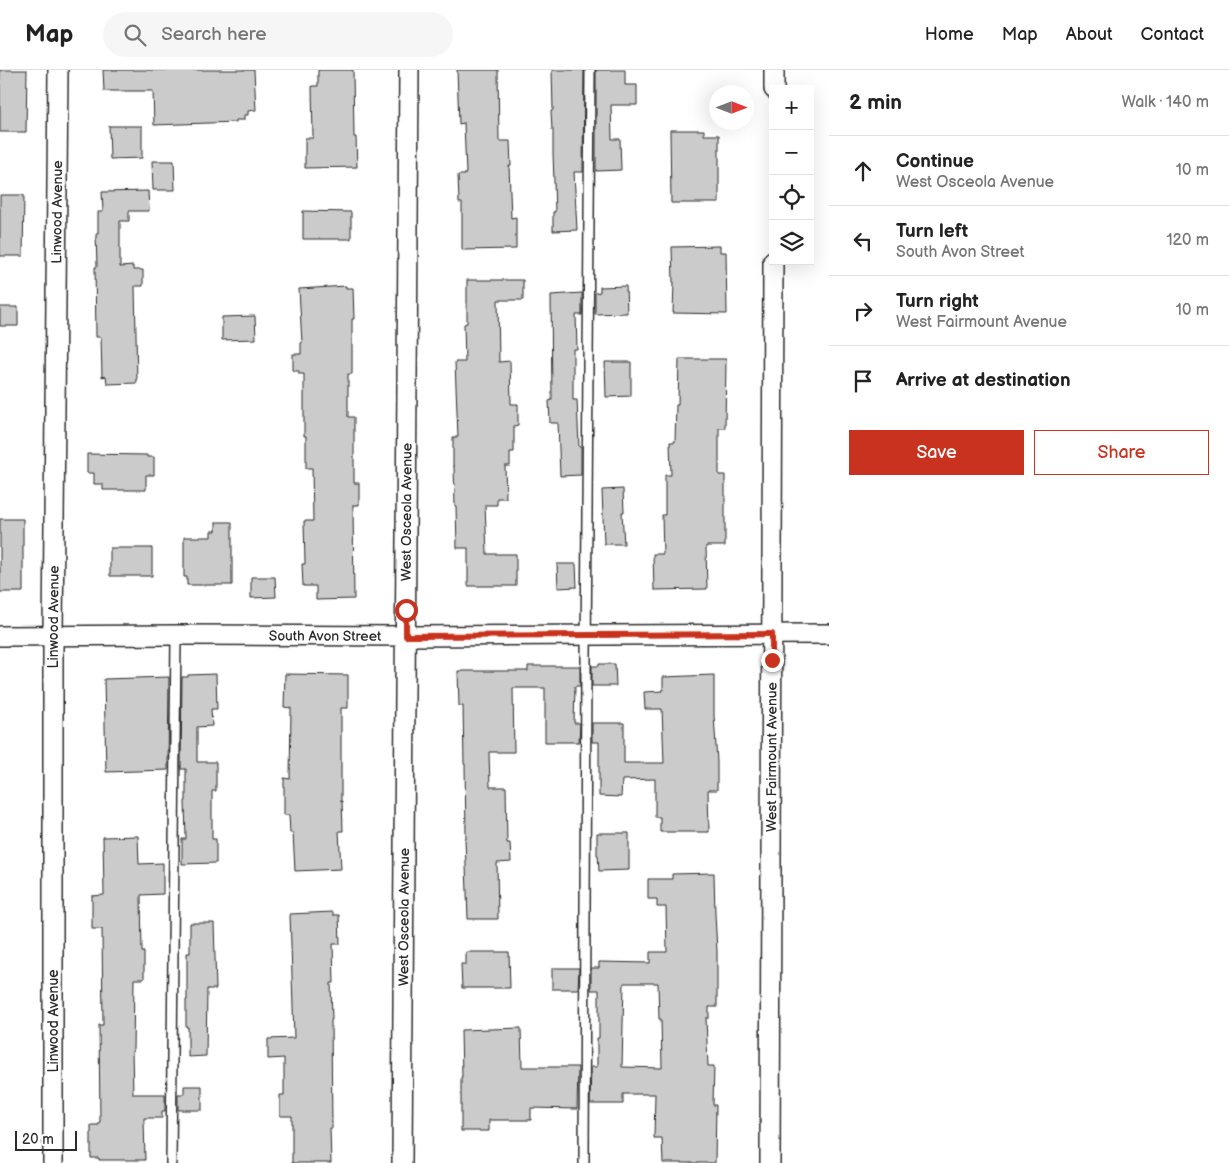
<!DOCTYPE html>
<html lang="en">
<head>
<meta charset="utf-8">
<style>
	:root { --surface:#fff; --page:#f6f6f6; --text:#222; --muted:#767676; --line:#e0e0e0; --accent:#c8321e }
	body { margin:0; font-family:"Balsamiq Sans",sans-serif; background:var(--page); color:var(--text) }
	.controls { position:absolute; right:15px; top:15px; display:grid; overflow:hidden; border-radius:0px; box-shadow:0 5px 20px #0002 }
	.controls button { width:45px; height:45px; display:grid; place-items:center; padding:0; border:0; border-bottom:1px solid var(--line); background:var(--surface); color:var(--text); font:25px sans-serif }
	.compass { position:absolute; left:709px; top:15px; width:45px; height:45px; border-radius:50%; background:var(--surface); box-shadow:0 5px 20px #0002; rotate:90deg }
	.scale { position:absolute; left:15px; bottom:12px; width:62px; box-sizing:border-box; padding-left:5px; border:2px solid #2b2b2b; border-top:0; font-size:14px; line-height:18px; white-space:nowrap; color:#2b2b2b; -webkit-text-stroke:4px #fff; paint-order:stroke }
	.stop { position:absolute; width:15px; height:15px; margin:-11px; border:4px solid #c8321e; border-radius:50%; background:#fff }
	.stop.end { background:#c8321e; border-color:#fff; box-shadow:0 1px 5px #0008 }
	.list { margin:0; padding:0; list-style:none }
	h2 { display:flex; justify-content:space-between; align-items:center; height:65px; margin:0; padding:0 20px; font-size:21px }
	h2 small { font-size:16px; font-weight:400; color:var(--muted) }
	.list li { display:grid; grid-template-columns:32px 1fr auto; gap:15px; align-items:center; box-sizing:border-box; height:70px; padding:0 20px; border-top:1px solid var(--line) }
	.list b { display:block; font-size:19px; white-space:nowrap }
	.list p { margin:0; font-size:16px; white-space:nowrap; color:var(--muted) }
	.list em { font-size:16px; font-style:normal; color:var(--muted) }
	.actions { display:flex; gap:10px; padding:15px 20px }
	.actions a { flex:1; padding:11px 0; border:1px solid var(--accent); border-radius:0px; text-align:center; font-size:18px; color:var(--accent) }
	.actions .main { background:var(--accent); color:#fff }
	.icon { flex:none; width:28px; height:28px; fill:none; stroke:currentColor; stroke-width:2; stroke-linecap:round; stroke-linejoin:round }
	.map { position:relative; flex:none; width:829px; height:1093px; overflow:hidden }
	header { display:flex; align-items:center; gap:30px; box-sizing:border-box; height:70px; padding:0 25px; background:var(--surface); border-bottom:1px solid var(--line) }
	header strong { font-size:24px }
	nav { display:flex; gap:28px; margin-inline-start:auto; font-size:18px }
	.search { width:350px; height:45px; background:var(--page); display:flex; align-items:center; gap:12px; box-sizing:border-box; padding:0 18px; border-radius:28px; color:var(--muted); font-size:19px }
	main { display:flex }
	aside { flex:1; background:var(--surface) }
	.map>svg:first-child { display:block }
	.building { fill:#cbcbcb; stroke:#2b2b2b; fill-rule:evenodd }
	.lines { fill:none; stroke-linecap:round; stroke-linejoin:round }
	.service-casing { stroke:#2b2b2b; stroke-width:12 }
	.minor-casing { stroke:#2b2b2b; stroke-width:22 }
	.service { stroke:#fff; stroke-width:9 }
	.minor { stroke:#fff; stroke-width:19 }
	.route { stroke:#c8321e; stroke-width:6 }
	.labels { text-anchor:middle; stroke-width:4.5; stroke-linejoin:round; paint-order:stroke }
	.street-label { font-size:14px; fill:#2b2b2b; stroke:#fff }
</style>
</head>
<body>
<header>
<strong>Map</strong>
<div class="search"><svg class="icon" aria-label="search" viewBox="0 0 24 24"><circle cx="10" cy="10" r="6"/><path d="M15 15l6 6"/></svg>Search here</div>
<nav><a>Home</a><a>Map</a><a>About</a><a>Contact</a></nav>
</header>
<main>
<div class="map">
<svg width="829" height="1093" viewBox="0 0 829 1093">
	<rect width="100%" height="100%" fill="#fff"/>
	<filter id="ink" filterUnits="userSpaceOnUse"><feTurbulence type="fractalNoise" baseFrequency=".02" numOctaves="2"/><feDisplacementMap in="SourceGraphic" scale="10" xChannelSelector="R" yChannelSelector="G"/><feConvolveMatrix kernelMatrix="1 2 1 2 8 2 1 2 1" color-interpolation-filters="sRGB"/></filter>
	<g filter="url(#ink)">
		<path class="building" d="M 0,0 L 27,0 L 26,62 L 0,62 Z
			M 103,0 L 254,0 L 256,40 L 248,41 L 248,45 L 244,45 L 244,50 L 236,50 L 236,52 L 154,55 L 153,21 L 104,21 Z
			M 318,0 L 353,0 L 354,67 L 356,67 L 357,97 L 305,98 L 305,68 L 313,68 L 312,16 L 318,16 Z
			M 457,0 L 498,0 L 499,71 L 510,71 L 511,96 L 509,96 L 511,148 L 516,147 L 516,179 L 462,180 L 462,133 L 459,133 L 458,105 L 465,105 L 465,103 L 466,103 L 464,53 L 459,54 Z
			M 552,0 L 584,0 L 583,102 L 574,102 L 577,160 L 553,161 L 553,142 L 555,142 L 553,83 L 553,59 L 552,60 L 551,41 L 553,40 Z
			M 596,0 L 625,0 L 625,15 L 637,15 L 637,35 L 611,35 L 612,69 L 620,69 L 621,100 L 596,101 Z
			M 109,56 L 142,56 L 142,88 L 110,89 Z
			M 670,60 L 704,60 L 704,65 L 719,65 L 719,133 L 671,133 Z
			M 152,91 L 174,91 L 175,120 L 153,120 Z
			M 148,121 L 149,141 L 129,141 L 129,151 L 120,151 L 120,197 L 133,196 L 133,200 L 143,200 L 143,216 L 135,216 L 137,313 L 107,314 L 106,306 L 102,307 L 101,267 L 96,267 L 95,197 L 97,197 L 96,163 L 98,163 L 98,142 L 103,142 L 102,122 Z
			M 0,125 L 24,125 L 23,186 L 0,186 Z
			M 303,141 L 351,142 L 351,169 L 303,169 Z
			M 720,176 L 720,182 L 726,182 L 727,244 L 673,243 L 674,212 L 673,212 L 672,177 Z
			M 467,210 L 523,210 L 523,230 L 498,230 L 499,292 L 510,291 L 511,334 L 518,334 L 518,355 L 514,356 L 514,382 L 510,382 L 510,396 L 505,396 L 506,428 L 497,428 L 497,435 L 485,435 L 487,484 L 516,484 L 516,516 L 468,516 L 468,478 L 457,478 L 456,436 L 455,436 L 454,396 L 453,396 L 453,367 L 458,367 L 455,292 L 465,292 L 464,254 L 467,253 Z
			M 346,216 L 346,218 L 353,218 L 354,249 L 352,249 L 352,304 L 348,304 L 348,347 L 354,347 L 354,413 L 359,413 L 359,435 L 353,435 L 354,529 L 316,530 L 316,516 L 303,516 L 302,494 L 305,494 L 304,451 L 313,451 L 312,398 L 306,398 L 306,366 L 304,366 L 304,304 L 299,304 L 299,301 L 293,301 L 293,284 L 301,284 L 301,273 L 302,273 L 299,219 Z
			M 626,216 L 627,243 L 595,244 L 595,223 L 600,222 L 600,217 Z
			M 582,223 L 582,245 L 576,245 L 577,279 L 573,279 L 573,330 L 577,330 L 579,377 L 581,377 L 581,405 L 560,406 L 558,353 L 550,353 L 549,331 L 552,330 L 551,225 Z
			M 0,237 L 18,237 L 18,256 L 0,256 Z
			M 255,246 L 256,269 L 222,270 L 222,247 Z
			M 679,289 L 726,289 L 725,358 L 719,358 L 719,405 L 725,405 L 725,476 L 706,476 L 707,519 L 654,520 L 653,484 L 663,484 L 662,445 L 665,445 L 665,405 L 671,405 L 670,372 L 675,372 L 676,335 L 678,335 Z
			M 605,292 L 631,292 L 631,326 L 606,327 Z
			M 87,384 L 147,385 L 147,387 L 154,387 L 154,405 L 146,405 L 146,420 L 103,420 L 103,414 L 94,414 L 94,403 L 87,403 Z
			M 623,419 L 624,442 L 622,442 L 624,474 L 604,474 L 602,420 Z
			M 0,449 L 23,449 L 23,522 L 0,522 Z
			M 216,452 L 232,452 L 232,515 L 187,515 L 187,507 L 184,507 L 184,467 L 211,467 L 211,461 L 216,461 Z
			M 110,478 L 152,478 L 152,506 L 110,506 Z
			M 557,494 L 576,494 L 577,517 L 558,518 Z
			M 251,507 L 275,507 L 276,527 L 251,528 Z
			M 599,594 L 615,594 L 616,616 L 592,616 L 592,596 L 599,596 Z
			M 528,596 L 580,596 L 580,616 L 575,616 L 574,653 L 580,653 L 579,672 L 545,672 L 545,618 L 513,618 L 514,682 L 489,682 L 490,717 L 506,717 L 507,773 L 510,773 L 511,792 L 497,793 L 498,849 L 468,849 L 465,769 L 466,769 L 465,694 L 464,694 L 463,636 L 459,636 L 458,601 L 528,601 Z
			M 216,604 L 217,639 L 211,639 L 212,656 L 197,657 L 197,692 L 216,692 L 216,721 L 212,721 L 212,769 L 216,769 L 216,793 L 182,794 L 182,769 L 186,769 L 185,731 L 186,731 L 186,699 L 181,699 L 182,607 L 188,607 L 188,605 Z
			M 285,604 L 348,605 L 348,638 L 341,638 L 341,732 L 342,731 L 343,761 L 339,761 L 341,799 L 295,801 L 293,763 L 290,763 L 289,745 L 284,745 L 284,708 L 290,709 L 291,638 L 284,637 Z
			M 714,605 L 714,645 L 717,692 L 717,720 L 708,720 L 709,762 L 660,762 L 660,747 L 655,747 L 655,709 L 622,710 L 621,727 L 599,726 L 599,672 L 592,672 L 592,653 L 624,653 L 624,693 L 664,693 L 662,639 L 645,639 L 644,622 L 663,621 L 663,607 Z
			M 169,607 L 168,700 L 106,702 L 104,609 Z
			M 597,763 L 629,763 L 629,800 L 599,801 L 598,785 L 597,785 Z
			M 138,766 L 139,794 L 163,793 L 163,824 L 141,825 L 142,882 L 144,882 L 144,909 L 134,909 L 133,981 L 132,981 L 133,1024 L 165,1024 L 165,1041 L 162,1041 L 162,1048 L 144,1048 L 145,1090 L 99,1090 L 99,1088 L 91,1088 L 91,1055 L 99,1055 L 99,1052 L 100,1052 L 99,955 L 103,955 L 102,859 L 92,859 L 92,826 L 104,825 L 103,767 Z
			M 714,803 L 715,844 L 717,881 L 717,937 L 709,937 L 709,948 L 706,948 L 708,996 L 714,996 L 713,1035 L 716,1035 L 715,1093 L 663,1093 L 662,1068 L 654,1068 L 655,1024 L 623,1024 L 623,1034 L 590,1034 L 591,997 L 597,997 L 597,968 L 599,968 L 599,920 L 591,920 L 591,898 L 599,898 L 599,892 L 650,893 L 650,882 L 667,882 L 666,837 L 657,837 L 657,829 L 648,829 L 648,809 L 672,809 L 672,804 ZM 624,913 L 658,913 L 659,949 L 661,949 L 662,998 L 622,997 Z
			M 333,842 L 333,845 L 339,845 L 340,874 L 333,874 L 334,913 L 331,913 L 332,950 L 331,950 L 332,1058 L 330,1058 L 331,1093 L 292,1093 L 292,1046 L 280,1046 L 280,1025 L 284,1025 L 284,988 L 268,989 L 268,969 L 294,968 L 290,844 Z
			M 190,853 L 214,853 L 216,919 L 207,919 L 206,986 L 188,987 L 188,957 L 186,957 L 186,930 L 187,930 L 187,883 L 190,883 Z
			M 466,882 L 509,882 L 510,918 L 462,918 L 461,894 L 466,894 Z
			M 552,898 L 579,898 L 578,919 L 552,919 Z
			M 521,958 L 522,997 L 578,997 L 577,1039 L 531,1038 L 531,1050 L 489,1050 L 489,1061 L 461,1061 L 461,1007 L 462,1007 L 461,960 Z
			M 184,1016 L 202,1016 L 202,1040 L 178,1040 L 178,1024 L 184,1024 Z"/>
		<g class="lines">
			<g class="service-casing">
				<path id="service" d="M 171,1093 L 176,565
					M 584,1093 L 586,591 L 590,0"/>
			</g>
			<g class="minor-casing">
				<g id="minor">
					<path d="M 774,19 L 774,0"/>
					<path id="s1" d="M 0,566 L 176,565 L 406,566 L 829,564"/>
					<path id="s2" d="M 53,1093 L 53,566 L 58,0"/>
					<path id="s3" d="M 402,1093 L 409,0"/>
					<path id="s4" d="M 770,1093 L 773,191"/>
				</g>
			</g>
			<use href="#service" class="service"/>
			<use href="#minor" class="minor"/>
		</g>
	</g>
	<g class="lines" filter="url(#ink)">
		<path class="route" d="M 406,540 L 406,566 L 772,564 L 772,590"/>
	</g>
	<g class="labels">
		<g class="street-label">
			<text dy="5" stroke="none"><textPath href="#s2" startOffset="951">Linwood Avenue</textPath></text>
			<text dy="5" stroke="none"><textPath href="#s3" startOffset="651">West Osceola Avenue</textPath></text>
			<text dy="5" stroke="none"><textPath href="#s2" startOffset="546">Linwood Avenue</textPath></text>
			<text dy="5" stroke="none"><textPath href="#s1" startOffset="325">South Avon Street</textPath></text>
			<text dy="5" stroke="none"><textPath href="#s4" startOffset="406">West Fairmount Avenue</textPath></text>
			<text dy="5" stroke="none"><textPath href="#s3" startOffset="246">West Osceola Avenue</textPath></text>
			<text transform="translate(53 951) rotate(-90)" y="5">Linwood Avenue</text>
		</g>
	</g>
</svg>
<div class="controls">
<button>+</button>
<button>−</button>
<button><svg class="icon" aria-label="locate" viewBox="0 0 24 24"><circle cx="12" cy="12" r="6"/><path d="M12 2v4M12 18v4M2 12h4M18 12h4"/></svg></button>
<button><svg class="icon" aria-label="layers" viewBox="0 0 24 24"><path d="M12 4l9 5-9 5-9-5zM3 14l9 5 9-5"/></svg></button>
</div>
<svg class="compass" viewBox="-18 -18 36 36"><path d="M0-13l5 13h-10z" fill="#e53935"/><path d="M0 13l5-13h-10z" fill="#767676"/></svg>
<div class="scale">20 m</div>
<div class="stop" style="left:406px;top:540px"></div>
<div class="stop end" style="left:772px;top:590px"></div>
</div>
<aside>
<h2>2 min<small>Walk · 140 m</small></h2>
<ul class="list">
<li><svg class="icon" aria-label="ahead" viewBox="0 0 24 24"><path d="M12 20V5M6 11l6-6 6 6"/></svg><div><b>Continue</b><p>West Osceola Avenue</p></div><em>10 m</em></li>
<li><svg class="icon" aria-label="left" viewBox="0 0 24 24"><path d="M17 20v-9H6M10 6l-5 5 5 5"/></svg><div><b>Turn left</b><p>South Avon Street</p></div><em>120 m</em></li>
<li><svg class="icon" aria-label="right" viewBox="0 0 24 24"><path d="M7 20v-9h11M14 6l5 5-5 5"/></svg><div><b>Turn right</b><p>West Fairmount Avenue</p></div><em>10 m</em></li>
<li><svg class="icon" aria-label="arrive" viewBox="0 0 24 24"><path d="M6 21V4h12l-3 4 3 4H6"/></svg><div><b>Arrive at destination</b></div></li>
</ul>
<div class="actions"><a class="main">Save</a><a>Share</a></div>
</aside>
</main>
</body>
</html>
